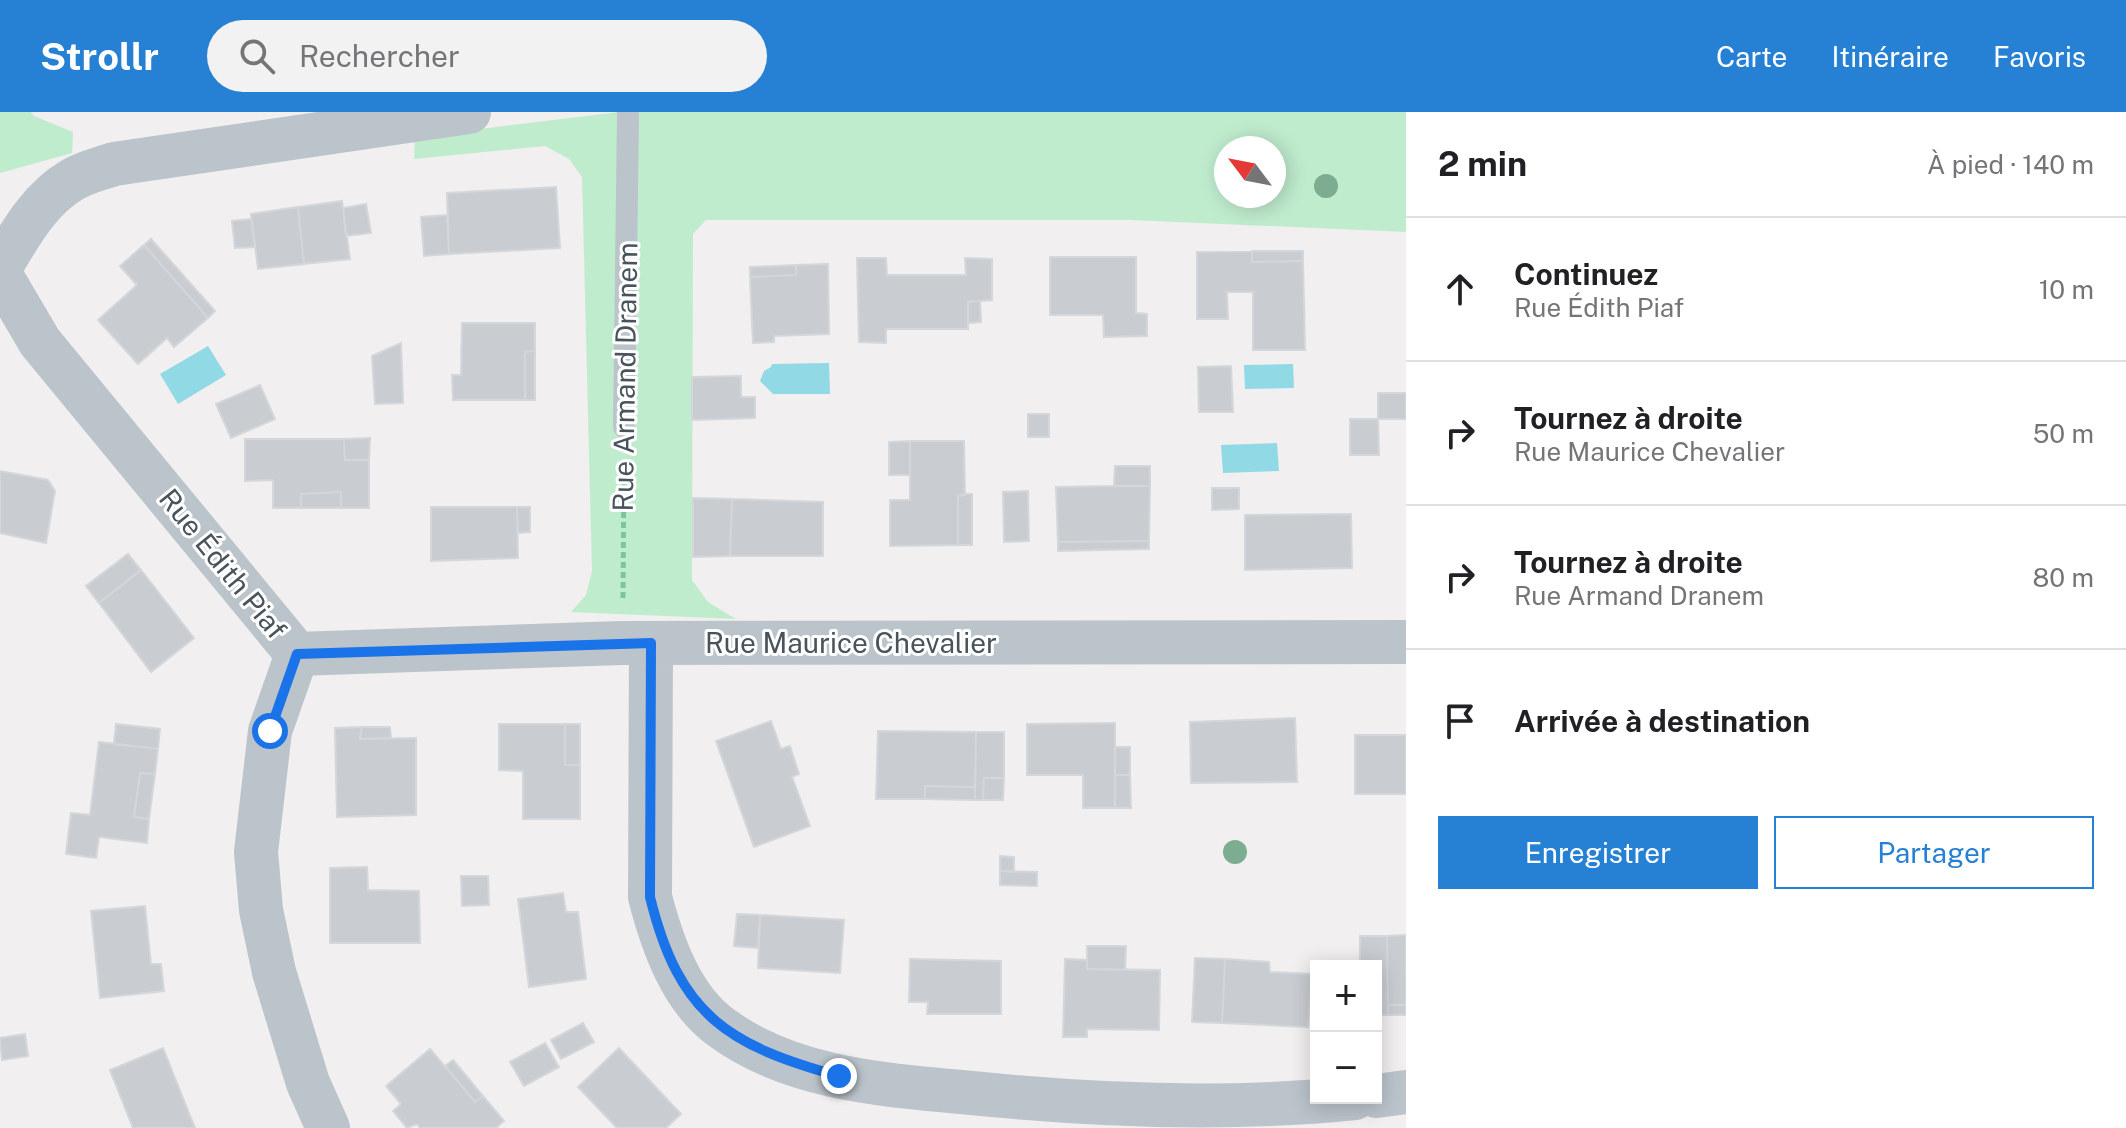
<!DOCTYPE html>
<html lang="fr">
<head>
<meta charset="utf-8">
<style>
	:root { --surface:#fff; --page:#f2f2f2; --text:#202124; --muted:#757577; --line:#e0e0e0; --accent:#2680d4 }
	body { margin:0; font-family:"Public Sans",sans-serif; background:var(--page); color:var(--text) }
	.controls { position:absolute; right:24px; bottom:24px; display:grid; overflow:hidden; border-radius:0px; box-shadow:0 4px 20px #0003 }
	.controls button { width:72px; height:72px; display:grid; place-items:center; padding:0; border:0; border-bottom:2px solid var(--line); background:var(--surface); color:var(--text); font:40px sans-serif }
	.compass { position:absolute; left:1214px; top:24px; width:72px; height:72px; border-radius:50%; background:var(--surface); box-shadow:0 4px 20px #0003; rotate:302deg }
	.stop { position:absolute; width:24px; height:24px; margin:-18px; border:6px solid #1a73e8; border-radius:50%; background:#fff }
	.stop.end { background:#1a73e8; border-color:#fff; box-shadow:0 2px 8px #0008 }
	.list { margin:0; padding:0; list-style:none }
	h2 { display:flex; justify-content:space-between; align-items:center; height:104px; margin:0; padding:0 32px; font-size:34px }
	h2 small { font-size:26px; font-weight:400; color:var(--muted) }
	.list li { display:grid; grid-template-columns:52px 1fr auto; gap:24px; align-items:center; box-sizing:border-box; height:144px; padding:0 32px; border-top:2px solid var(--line) }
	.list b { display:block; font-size:30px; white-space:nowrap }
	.list p { margin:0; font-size:26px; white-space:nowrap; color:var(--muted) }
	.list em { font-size:26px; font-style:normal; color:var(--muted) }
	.actions { display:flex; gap:16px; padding:24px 32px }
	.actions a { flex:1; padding:18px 0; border:2px solid var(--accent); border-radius:0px; text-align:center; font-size:28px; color:var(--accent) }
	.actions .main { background:var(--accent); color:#fff }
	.icon { flex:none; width:44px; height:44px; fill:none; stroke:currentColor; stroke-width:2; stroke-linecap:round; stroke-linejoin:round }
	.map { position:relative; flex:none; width:1406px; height:1016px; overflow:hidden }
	header { display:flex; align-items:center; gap:48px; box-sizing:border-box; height:112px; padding:0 40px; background:var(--accent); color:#fff }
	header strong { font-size:38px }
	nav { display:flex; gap:44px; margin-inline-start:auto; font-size:28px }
	.search { width:560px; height:72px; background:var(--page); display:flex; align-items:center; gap:20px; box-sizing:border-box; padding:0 28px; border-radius:44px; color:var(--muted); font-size:30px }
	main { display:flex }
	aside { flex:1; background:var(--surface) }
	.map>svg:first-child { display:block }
	.green { fill:#c0ecce; fill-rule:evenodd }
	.water { fill:#91dae5 }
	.building { fill:#c9ccd1; stroke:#d3d6da; stroke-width:2 }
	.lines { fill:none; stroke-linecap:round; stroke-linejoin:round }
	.path { stroke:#7bc79b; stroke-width:5; stroke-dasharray:6 4; stroke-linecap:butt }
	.service { stroke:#bbc4cb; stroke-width:22 }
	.minor { stroke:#bbc4cb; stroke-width:44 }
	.tree { fill:#7dad90 }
	.route { stroke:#1a73e8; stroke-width:10 }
	.labels { text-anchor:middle; stroke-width:6; stroke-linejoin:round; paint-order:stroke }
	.street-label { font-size:28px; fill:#48535b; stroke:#fff }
</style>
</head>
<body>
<header>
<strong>Strollr</strong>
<div class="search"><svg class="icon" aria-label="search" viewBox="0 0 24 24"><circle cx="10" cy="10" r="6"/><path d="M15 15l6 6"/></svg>Rechercher</div>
<nav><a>Carte</a><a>Itinéraire</a><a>Favoris</a></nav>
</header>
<main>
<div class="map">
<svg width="1406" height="1016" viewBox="0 0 1406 1016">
	<rect width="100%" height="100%" fill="#f1efef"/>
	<path class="green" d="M 0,0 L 31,0 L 34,4 L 73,20 L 72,41 L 0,61 Z
		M 619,0 L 1406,0 L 1406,120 L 1131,108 L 706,108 L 693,122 L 692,468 L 708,490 L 736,507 L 571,500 L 586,483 L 592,459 L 582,65 L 569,47 L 545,34 L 414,47 L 415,25 ZM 1226,36 L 1274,36 L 1274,84 L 1226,84 Z"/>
	<path class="water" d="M 208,234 L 226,263 L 178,292 L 160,262 Z
		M 829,251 L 830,282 L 773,282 L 760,269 L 764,259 L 771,255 L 772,252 Z
		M 1293,252 L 1294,276 L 1245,277 L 1244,253 Z
		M 1277,331 L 1279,359 L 1223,361 L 1221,333 Z"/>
	<path class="building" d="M 556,75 L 560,136 L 449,142 L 447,81 Z
		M 342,89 L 350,147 L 304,152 L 298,95 Z
		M 366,92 L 371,121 L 346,124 L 343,96 Z
		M 298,95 L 304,152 L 258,157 L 251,102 Z
		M 447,103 L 449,142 L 424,144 L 421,105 Z
		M 251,107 L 255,135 L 235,136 L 232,109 Z
		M 151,127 L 215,199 L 208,206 L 144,133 Z
		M 144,133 L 208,206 L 174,235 L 167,226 L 138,252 L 98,208 L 137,173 L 120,154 Z
		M 1252,139 L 1252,150 L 1303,149 L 1305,238 L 1253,238 L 1253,180 L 1227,180 L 1228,207 L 1197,207 L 1197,140 Z
		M 1252,139 L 1303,139 L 1303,149 L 1252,150 Z
		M 1050,145 L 1136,145 L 1136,201 L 1147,202 L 1147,224 L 1104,225 L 1103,203 L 1050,203 Z
		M 857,146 L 886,146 L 887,163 L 966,163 L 965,146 L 992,147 L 992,188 L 968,190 L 968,217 L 886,217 L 886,231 L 859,230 Z
		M 828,152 L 829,222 L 774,224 L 774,230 L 753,231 L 750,165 L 796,163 L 796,153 Z
		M 796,153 L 796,163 L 750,165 L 750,155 Z
		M 980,189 L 981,210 L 968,211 L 968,190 Z
		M 462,211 L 535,211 L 535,239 L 525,240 L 525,288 L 453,288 L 452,263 L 461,263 Z
		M 401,231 L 403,291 L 375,292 L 372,244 Z
		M 535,239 L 535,288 L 525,288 L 525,240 Z
		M 1231,254 L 1233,300 L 1199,300 L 1198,255 Z
		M 741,264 L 741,285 L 755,285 L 755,306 L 692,308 L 692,265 Z
		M 260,273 L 275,307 L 231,326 L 216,292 Z
		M 1378,281 L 1406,281 L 1406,307 L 1378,307 Z
		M 1028,302 L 1049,302 L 1049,325 L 1028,325 Z
		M 1350,307 L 1378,307 L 1379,343 L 1350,343 Z
		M 370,326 L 369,348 L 345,348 L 344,327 Z
		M 245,327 L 344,327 L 345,348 L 369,348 L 369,396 L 341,396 L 341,380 L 301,382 L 301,396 L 273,396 L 273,368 L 245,369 Z
		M 910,329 L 910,363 L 889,363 L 889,330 Z
		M 910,329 L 964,329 L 965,383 L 958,384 L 958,433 L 890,434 L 890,388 L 910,388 Z
		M 1115,354 L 1150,354 L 1150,374 L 1114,374 Z
		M 0,359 L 48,368 L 55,379 L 46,431 L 0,421 Z
		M 1114,374 L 1150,374 L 1149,429 L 1058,430 L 1056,375 Z
		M 1212,376 L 1239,376 L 1239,397 L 1212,398 Z
		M 1028,379 L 1029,429 L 1004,430 L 1003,380 Z
		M 341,380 L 341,396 L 301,396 L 301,382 Z
		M 965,382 L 972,382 L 972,433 L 958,433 L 958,384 Z
		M 693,386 L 732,387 L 730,444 L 693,445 Z
		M 732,387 L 823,390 L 823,444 L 730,444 Z
		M 431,395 L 517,395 L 518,446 L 431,449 Z
		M 517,395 L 530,395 L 530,420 L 518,421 Z
		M 1351,402 L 1352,456 L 1245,458 L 1245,403 Z
		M 1149,429 L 1149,437 L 1058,439 L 1058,430 Z
		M 128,442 L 141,458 L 99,491 L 86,474 Z
		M 141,458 L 194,526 L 151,560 L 99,491 Z
		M 1295,606 L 1297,670 L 1191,671 L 1190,610 Z
		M 771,609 L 781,637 L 790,634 L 799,662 L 792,665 L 810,714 L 754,735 L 716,629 Z
		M 1115,611 L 1115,696 L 1083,696 L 1083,663 L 1027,663 L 1027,612 Z
		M 116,612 L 160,617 L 158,637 L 114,632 Z
		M 499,612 L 565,612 L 565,653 L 580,653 L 580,707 L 523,707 L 523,659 L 499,658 Z
		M 565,612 L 580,612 L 580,653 L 565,653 Z
		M 362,615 L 390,615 L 391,626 L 360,627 Z
		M 362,615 L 360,627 L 416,626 L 416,703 L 337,705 L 335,616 Z
		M 878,619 L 976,620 L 975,675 L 925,674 L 925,687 L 876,687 Z
		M 976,620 L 1004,620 L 1004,666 L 984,666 L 983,688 L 975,688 Z
		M 1355,623 L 1406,623 L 1406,682 L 1355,682 Z
		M 99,630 L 158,637 L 155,662 L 140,661 L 134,705 L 149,707 L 147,731 L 99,725 L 96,746 L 66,742 L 71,701 L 90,703 Z
		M 1115,635 L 1130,635 L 1130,663 L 1115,663 Z
		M 140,661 L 155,662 L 149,707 L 134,705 Z
		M 1115,663 L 1130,663 L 1131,696 L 1115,696 Z
		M 984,666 L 1004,666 L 1003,688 L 983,688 Z
		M 925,674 L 975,675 L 975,688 L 925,687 Z
		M 1000,744 L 1014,745 L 1014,760 L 1000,759 Z
		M 367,755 L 368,778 L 419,779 L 420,831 L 330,831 L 330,756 Z
		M 1000,759 L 1037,760 L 1037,774 L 1000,773 Z
		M 461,764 L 488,764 L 489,793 L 462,794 Z
		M 563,781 L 566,800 L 578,800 L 586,867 L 529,875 L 518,787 Z
		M 145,794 L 151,852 L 161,852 L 164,879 L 100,886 L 91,799 Z
		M 737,802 L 760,803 L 758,836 L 734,834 Z
		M 760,803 L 844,808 L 840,861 L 758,856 Z
		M 1406,823 L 1406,893 L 1388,893 L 1387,824 Z
		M 1360,824 L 1387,824 L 1388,903 L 1376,903 L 1376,854 L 1360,854 Z
		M 1087,834 L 1126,834 L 1125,858 L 1087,857 Z
		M 1195,846 L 1225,847 L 1222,911 L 1192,910 Z
		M 910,847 L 1001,849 L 1001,902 L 927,902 L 928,890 L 909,890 Z
		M 1065,847 L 1087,848 L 1087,857 L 1160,858 L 1159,918 L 1087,917 L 1087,925 L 1063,925 Z
		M 1225,847 L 1269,850 L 1270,860 L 1312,862 L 1308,915 L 1222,911 Z
		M 1388,893 L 1406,893 L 1406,903 L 1388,903 Z
		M 583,911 L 594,930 L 561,947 L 551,928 Z
		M 25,922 L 28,944 L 2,948 L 0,926 Z
		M 545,931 L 559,955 L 524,974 L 510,950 Z
		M 163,936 L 195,1016 L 133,1016 L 110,958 Z
		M 619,936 L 681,1002 L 666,1016 L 617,1016 L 578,975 Z
		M 430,937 L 475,990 L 483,984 L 504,1009 L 496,1016 L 420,1016 L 417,1012 L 407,1016 L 393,999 L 401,992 L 386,974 Z
		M 453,948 L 483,984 L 475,990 L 445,954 Z"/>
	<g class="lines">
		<path class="path" d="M 623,486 L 624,348"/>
		<path class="service" d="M 624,315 L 628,0"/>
		<path class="minor" d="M 0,156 C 19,124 39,87 72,68 C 85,60 100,57 114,52 L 469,0
			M 0,162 L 40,230 L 297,542
			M 651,531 L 650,785 C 662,831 681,887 722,916 C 793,968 888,973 972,981 C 1100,994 1227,999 1355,986
			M 297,542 L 622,531 L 1406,530
			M 297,542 L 270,619 L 256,740 L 261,798 L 274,860 L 308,971 L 328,1016
			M 1376,984 L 1406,980"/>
	</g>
	<g class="tree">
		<circle cx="1326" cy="74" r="12"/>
		<circle cx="1235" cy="740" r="12"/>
	</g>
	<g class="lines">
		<path class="route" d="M 270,619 L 297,542 L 651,531 L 650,785 C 679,903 727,933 839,964"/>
	</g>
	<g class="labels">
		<g class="street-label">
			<text transform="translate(625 265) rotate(-89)" y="10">Rue Armand Dranem</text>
			<text transform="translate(223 452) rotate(51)" y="10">Rue Édith Piaf</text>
			<text x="851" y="541">Rue Maurice Chevalier</text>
		</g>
	</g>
</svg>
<div class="controls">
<button>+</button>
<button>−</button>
</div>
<svg class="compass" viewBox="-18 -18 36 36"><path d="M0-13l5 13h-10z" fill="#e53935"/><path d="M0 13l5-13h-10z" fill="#757577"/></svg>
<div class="stop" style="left:270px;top:619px"></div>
<div class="stop end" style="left:839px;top:964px"></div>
</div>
<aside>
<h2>2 min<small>À pied · 140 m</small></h2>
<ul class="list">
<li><svg class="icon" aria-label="ahead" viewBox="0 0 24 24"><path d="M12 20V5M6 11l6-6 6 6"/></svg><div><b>Continuez</b><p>Rue Édith Piaf</p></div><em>10 m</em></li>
<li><svg class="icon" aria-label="right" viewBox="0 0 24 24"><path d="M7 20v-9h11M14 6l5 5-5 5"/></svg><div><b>Tournez à droite</b><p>Rue Maurice Chevalier</p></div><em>50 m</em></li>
<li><svg class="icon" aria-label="right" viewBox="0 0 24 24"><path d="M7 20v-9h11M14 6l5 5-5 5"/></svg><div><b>Tournez à droite</b><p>Rue Armand Dranem</p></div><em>80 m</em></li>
<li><svg class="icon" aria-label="arrive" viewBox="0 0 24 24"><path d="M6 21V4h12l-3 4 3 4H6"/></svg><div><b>Arrivée à destination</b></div></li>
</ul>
<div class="actions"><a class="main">Enregistrer</a><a>Partager</a></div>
</aside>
</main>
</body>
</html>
